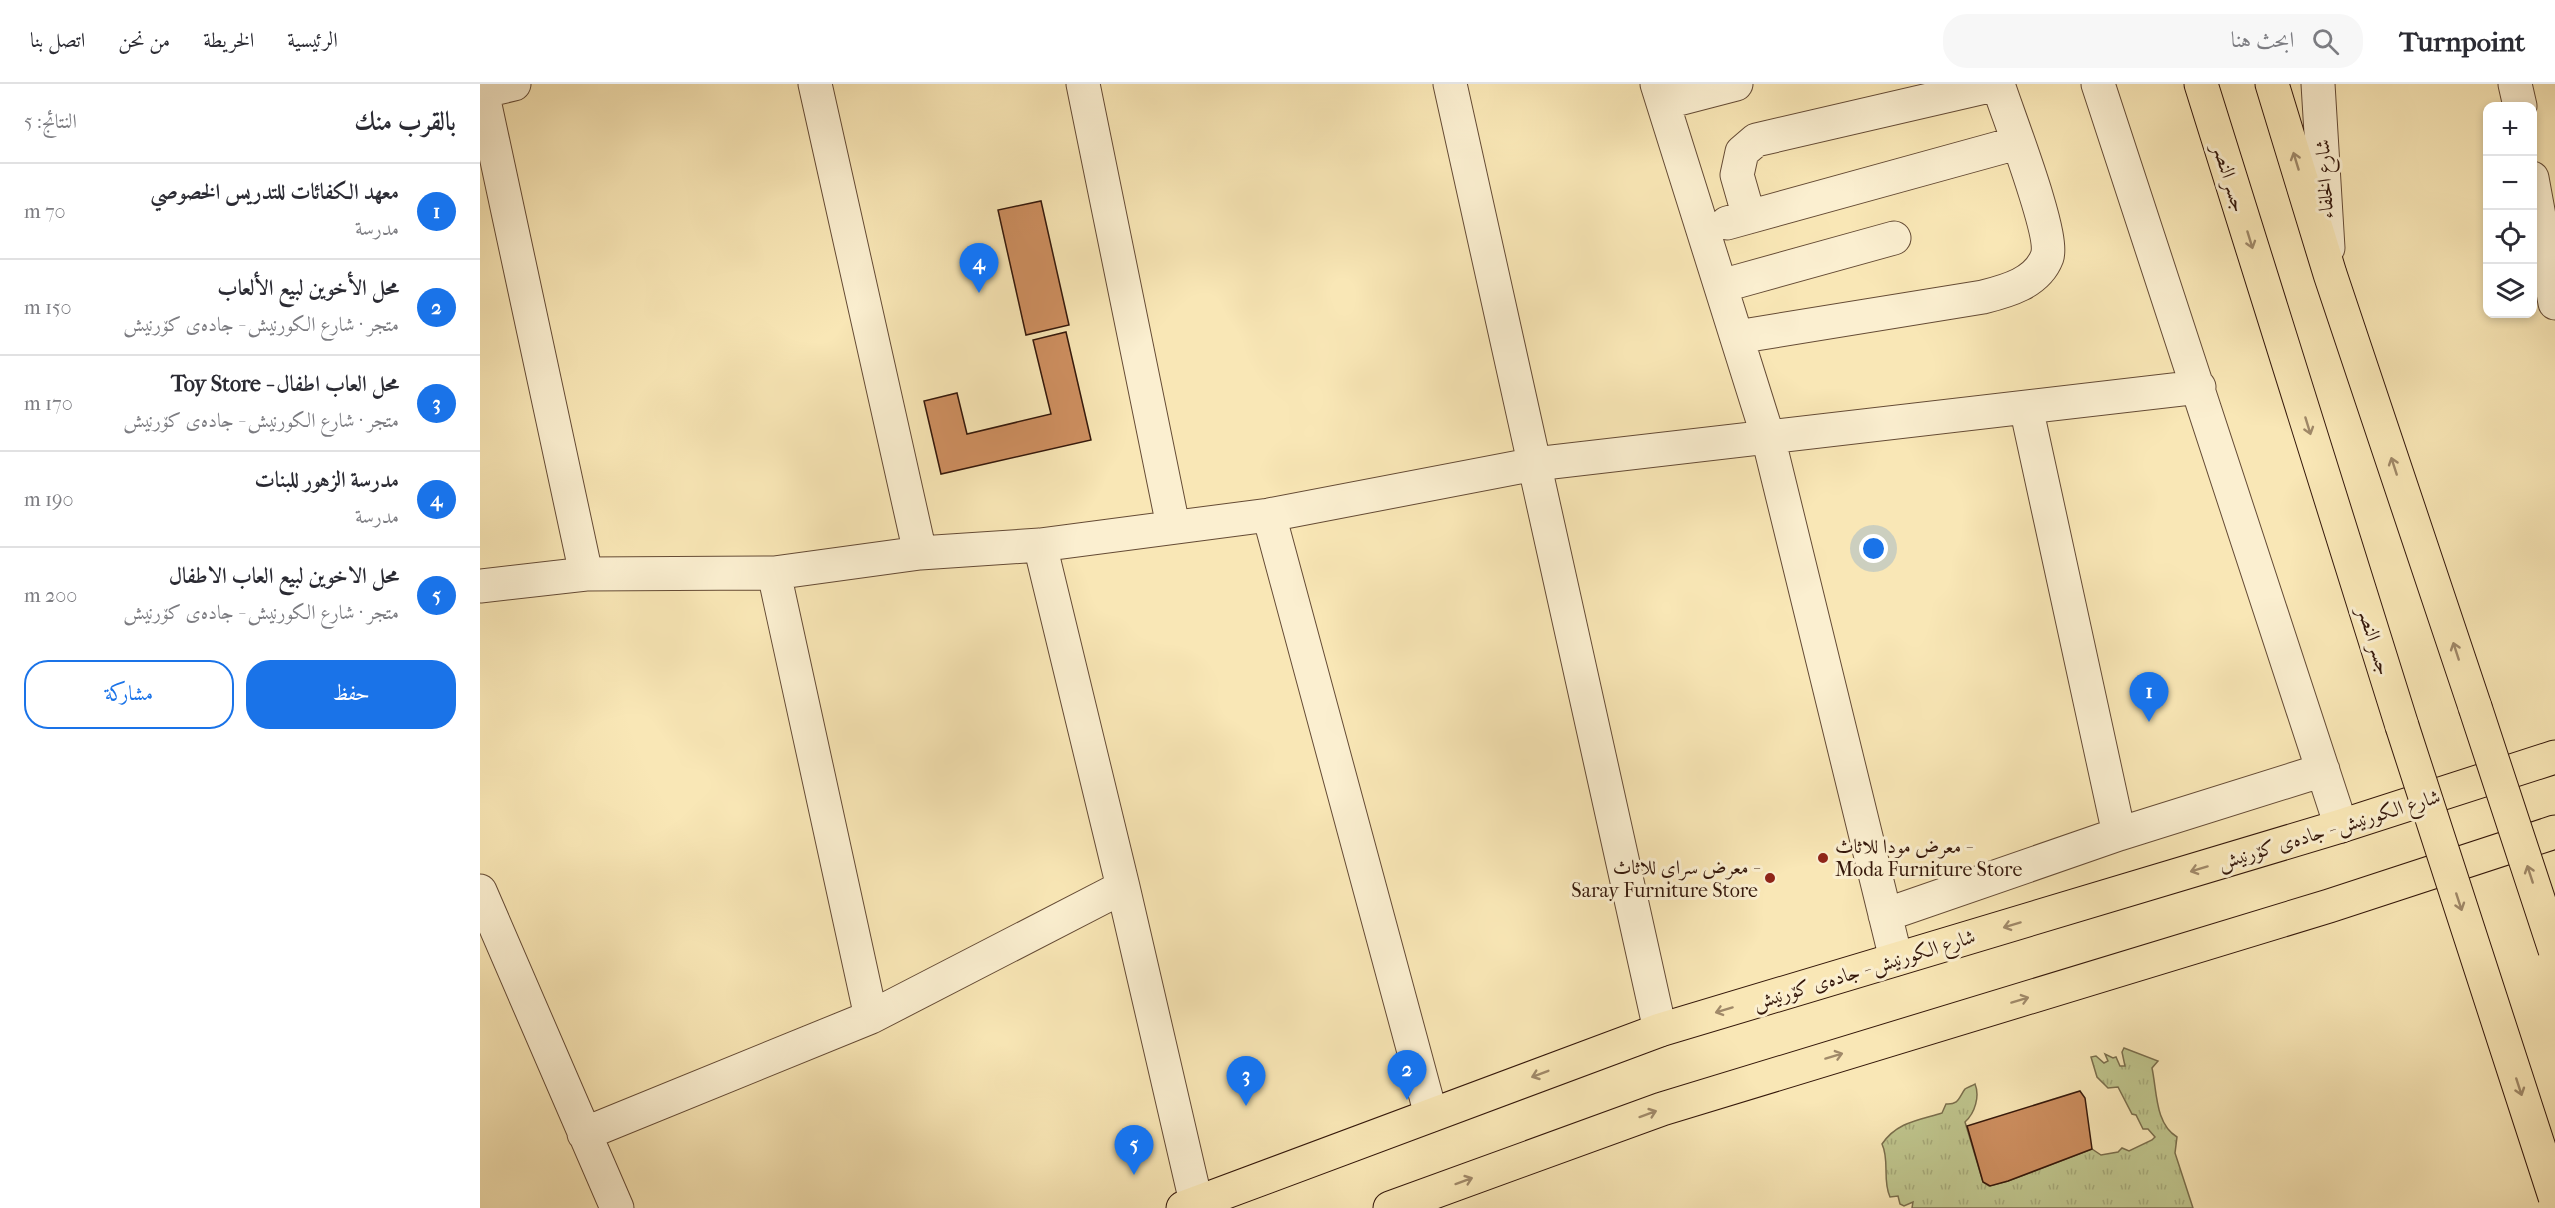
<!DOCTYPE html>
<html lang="ar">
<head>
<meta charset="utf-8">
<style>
	:root { --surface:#fff; --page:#f7f7f7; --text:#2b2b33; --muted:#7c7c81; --line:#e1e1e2; --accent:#1a73e8 }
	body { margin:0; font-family:"IM FELL French Canon",Amiri,serif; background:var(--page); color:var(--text); direction:rtl }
	.controls { position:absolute; right:18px; top:18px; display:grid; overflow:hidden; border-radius:12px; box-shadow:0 3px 9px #0003 }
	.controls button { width:54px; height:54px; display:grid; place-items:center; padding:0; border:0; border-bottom:2px solid var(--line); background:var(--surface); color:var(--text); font:30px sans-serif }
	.you { position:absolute; left:1394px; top:465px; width:21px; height:21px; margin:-15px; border:4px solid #fff; border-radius:50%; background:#1a73e8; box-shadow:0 0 0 9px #1a73e833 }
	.badge { display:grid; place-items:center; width:39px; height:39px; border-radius:50%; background:var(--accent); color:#fff; font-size:20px; font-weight:700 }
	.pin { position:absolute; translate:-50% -50px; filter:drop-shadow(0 2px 3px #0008) }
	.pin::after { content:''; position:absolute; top:32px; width:21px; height:18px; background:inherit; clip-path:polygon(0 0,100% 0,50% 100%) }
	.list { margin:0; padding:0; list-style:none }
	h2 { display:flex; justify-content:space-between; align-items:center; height:78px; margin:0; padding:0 24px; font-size:26px }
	h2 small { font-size:20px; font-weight:400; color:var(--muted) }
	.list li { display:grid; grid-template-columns:39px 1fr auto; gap:18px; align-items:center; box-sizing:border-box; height:96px; padding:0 24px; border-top:2px solid var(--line) }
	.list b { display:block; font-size:22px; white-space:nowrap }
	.list p { margin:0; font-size:20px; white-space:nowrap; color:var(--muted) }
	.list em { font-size:20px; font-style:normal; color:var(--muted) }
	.actions { display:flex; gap:12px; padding:18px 24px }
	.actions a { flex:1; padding:14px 0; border:2px solid var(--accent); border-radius:24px; text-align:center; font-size:21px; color:var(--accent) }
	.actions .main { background:var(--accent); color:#fff }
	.icon { flex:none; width:33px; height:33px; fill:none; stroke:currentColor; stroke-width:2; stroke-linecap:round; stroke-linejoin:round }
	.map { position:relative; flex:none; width:2075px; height:1124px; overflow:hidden; direction:ltr }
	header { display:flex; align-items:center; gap:36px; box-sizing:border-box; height:84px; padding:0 30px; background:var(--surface); border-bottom:2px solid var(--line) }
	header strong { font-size:28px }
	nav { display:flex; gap:33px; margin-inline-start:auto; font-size:21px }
	.search { width:420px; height:54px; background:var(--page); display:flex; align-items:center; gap:15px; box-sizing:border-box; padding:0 21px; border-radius:24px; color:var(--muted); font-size:22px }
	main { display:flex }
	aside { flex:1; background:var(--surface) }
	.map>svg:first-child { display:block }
	.grass { fill:url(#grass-tufts); stroke:#7a6e4c; stroke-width:1.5 }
	.building { fill:#ce8f60; stroke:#34170a; stroke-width:1.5 }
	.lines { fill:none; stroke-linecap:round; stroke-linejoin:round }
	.minor-casing { stroke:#654b35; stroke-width:35 }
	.major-casing { stroke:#34170a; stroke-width:35 }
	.minor { stroke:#fbefd0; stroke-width:33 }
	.major { stroke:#f9e7b6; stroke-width:33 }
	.major-bridge-casing { stroke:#34170a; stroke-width:35; stroke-linecap:butt }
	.major-bridge { stroke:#f9e7b6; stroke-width:33 }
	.oneway { stroke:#a08969 }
	.poi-dot { fill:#8f2418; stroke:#fbefd0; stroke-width:2 }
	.labels { text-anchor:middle; stroke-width:6; stroke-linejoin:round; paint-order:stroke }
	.street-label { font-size:20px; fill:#34170a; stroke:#fbefd0 }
	.poi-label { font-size:20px; fill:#34170a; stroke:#fbefd0; text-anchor:start }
</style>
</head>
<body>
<header>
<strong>Turnpoint</strong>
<div class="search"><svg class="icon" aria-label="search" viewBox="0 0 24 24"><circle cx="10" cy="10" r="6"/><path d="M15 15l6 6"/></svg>ابحث هنا</div>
<nav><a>الرئيسية</a><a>الخريطة</a><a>من نحن</a><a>اتصل بنا</a></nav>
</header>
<main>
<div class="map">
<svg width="2075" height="1124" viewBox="0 0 2075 1124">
	<defs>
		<pattern id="grass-tufts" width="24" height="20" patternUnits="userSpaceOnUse" patternTransform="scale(1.5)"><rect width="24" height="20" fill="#bfc58d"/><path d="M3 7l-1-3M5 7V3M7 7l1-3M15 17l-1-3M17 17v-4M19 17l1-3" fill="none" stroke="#a5a878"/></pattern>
	</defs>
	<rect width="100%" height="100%" fill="#f9e7b6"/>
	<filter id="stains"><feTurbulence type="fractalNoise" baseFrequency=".00333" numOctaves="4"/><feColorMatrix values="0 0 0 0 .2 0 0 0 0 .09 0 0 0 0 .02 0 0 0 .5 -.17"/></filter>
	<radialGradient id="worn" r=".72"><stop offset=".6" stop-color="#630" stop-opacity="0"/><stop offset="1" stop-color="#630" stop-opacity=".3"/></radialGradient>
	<path class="grass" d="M 1644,964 L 1678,977 L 1672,984 C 1677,1007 1675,1040 1697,1053 L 1695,1069 L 1713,1124 L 1432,1124 L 1433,1118 L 1424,1122 L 1420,1120 L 1418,1112 L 1410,1113 C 1402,1096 1410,1077 1402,1060 C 1417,1038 1439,1036 1462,1029 L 1466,1020 C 1479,1021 1479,1013 1485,1005 C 1488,1003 1492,1002 1495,1000 C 1500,1012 1495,1029 1485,1038 L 1503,1098 L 1509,1102 L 1528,1097 L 1612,1065 L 1621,1071 L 1638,1068 L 1642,1064 L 1649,1067 L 1672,1056 L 1675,1053 L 1668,1045 L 1663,1045 L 1656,1031 L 1652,1030 L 1638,1003 L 1628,1004 L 1617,993 L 1611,973 L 1616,972 L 1624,979 L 1628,977 L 1625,970 L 1633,974 L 1636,973 L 1640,982 L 1645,982 L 1642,968 Z"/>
	<path class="building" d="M 561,117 L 589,241 L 546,251 L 518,126 Z
		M 586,248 L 611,356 L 461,390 L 444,317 L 477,309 L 487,350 L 571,330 L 553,256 Z
		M 1600,1007 L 1605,1014 L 1612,1065 L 1528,1097 L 1510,1102 L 1503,1098 L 1487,1042 Z"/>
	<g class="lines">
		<g class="minor-casing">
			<path id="minor" d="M 335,0 L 440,469
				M 603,0 L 693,442
				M 970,0 L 1180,946
				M 1177,0 L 1288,353 L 1416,875
				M 1618,0 L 1861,742
				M 1838,0 L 1848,164
				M 2035,0 L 2040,22
				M 2,7 L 106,490
				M 0,8 L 34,0
				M 1183,19 L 1256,0
				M 2052,94 L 2075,219
				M 1269,133 L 1257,91 L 1262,68 L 1276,56 L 1518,0
				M 1247,139 L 1537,59
				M 1241,202 L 1414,154
				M 1257,253 L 1503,213 C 1527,207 1557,199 1567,173 C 1575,150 1527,29 1518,0
				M 1546,323 L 1639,750
				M 789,431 L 951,1031
				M 560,461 L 643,803 L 716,1118
				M 294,489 L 391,933
				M 0,502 L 106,490 L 294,489 L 440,469 L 560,461 L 789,431 L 1055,380 L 1719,303
				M 0,807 L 137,1124
				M 1405,831 L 1639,750 L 1843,686
				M 104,1050 L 391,933 L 643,803"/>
		</g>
		<g class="major-casing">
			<path id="major" d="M 1721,0 L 1922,642
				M 1792,0 L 1850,190 L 1995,623
				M 703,1124 L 1180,946 L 1861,742 L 2075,673
				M 910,1124 L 1182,1025 L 1849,822 L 2075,748"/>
		</g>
		<use href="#minor" class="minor"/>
		<use href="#major" class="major"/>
		<g class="major-bridge-casing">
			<path id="major-bridge" d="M 1995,623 L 2075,866
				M 1922,642 L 2075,1113"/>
		</g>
		<use href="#major-bridge" class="major-bridge"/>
	</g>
	<defs><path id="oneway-shaft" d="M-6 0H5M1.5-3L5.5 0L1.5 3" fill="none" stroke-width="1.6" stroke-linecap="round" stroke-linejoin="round" transform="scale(1.5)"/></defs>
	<g class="oneway">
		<use href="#oneway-shaft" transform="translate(1816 77) rotate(-107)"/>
		<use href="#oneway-shaft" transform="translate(1770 156) rotate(73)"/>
		<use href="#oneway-shaft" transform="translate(1828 342) rotate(73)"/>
		<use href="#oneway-shaft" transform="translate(1914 382) rotate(-108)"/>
		<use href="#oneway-shaft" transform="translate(1976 567) rotate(-108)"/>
		<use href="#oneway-shaft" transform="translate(1719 785) rotate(163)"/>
		<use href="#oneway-shaft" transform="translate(2050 790) rotate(-108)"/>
		<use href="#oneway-shaft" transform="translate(1979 818) rotate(72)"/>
		<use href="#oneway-shaft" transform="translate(1532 841) rotate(163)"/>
		<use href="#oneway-shaft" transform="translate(1540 916) rotate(-17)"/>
		<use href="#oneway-shaft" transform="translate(1244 926) rotate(163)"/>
		<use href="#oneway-shaft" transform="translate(1354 972) rotate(-17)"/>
		<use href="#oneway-shaft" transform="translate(1060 990) rotate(159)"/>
		<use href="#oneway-shaft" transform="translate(2039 1003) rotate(72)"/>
		<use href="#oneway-shaft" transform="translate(1168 1030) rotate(-20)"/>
		<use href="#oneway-shaft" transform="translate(984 1097) rotate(-20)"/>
	</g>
	<g class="poi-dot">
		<circle cx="1343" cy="774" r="6"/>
		<circle cx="1290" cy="794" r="6"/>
	</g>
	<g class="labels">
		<g class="street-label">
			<text transform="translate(1750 94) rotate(73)" y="7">جسر النصر</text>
			<text transform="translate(1844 95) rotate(-93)" y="7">شارع الخلفاء</text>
			<text transform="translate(1895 557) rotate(73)" y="7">جسر النصر</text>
			<text transform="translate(1849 745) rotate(-17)" y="7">شارع الكورنيش - جادەی کۆرنیش</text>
			<text transform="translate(1384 885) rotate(-17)" y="7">شارع الكورنيش - جادەی کۆرنیش</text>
		</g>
		<g class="poi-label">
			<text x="1355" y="769">معرض مودا للاثاث -<tspan x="1355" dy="23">Moda Furniture Store</tspan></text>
			<text x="1278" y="790" text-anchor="end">معرض سراي للاثاث -<tspan x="1278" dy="23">Saray Furniture Store</tspan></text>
		</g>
	</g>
	<rect width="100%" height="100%" filter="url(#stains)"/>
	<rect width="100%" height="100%" fill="url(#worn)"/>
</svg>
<div class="controls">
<button>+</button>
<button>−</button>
<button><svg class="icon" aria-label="locate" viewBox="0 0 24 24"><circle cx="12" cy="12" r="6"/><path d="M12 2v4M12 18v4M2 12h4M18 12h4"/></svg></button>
<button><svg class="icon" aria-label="layers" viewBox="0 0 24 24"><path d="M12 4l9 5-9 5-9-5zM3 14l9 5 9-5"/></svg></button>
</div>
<div class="you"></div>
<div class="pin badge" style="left:1669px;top:638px">1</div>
<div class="pin badge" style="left:927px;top:1016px">2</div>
<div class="pin badge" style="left:766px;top:1022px">3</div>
<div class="pin badge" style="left:499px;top:209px">4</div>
<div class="pin badge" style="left:654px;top:1091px">5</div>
</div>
<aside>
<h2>بالقرب منك<small>النتائج: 5</small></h2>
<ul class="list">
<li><span class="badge">1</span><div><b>معهد الكفائات للتدريس الخصوصي</b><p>مدرسة</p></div><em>70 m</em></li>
<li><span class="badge">2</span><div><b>محل الأخوين لبيع الألعاب</b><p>متجر · شارع الكورنيش - جادەی کۆرنیش</p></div><em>150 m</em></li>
<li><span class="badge">3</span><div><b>محل العاب اطفال - Toy Store</b><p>متجر · شارع الكورنيش - جادەی کۆرنیش</p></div><em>170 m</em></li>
<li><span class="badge">4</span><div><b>مدرسة الزهور للبنات</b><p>مدرسة</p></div><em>190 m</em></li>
<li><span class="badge">5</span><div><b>محل الاخوين لبيع العاب الاطفال</b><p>متجر · شارع الكورنيش - جادەی کۆرنیش</p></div><em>200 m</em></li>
</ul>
<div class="actions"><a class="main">حفظ</a><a>مشاركة</a></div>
</aside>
</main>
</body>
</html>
